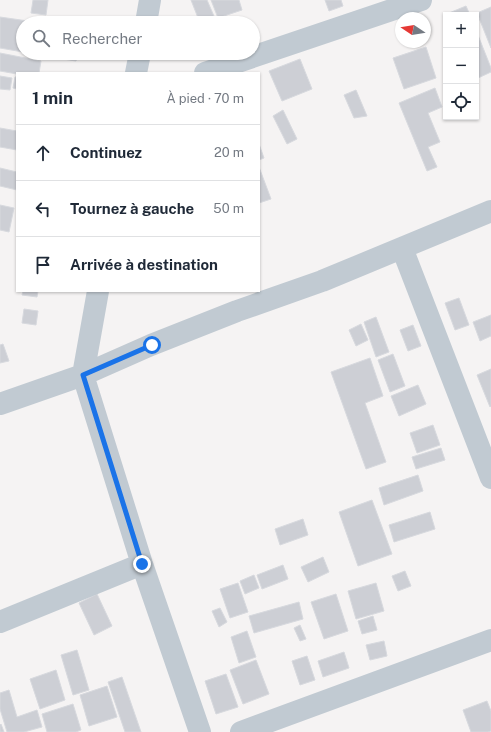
<!DOCTYPE html>
<html lang="fr">
<head>
<meta charset="utf-8">
<style>
	:root { --surface:#fff; --page:#f6f6f7; --text:#1f2937; --muted:#747a83; --line:#e0e1e3 }
	body { margin:0; font-family:"Public Sans",sans-serif; background:var(--page); color:var(--text) }
	.controls { position:absolute; right:12px; top:12px; display:grid; overflow:hidden; border-radius:0px; box-shadow:0 1px 3px #0004 }
	.controls button { width:36px; height:36px; display:grid; place-items:center; padding:0; border:0; border-bottom:1px solid var(--line); background:var(--surface); color:var(--text); font:20px sans-serif }
	.compass { position:absolute; left:395px; top:12px; width:36px; height:36px; border-radius:50%; background:var(--surface); box-shadow:0 1px 3px #0004; rotate:282deg }
	.stop { position:absolute; width:12px; height:12px; margin:-9px; border:3px solid #1a73e8; border-radius:50%; background:#fff }
	.stop.end { background:#1a73e8; border-color:#fff; box-shadow:0 1px 4px #0008 }
	.list { margin:0; padding:0; list-style:none }
	h2 { display:flex; justify-content:space-between; align-items:center; height:52px; margin:0; padding:0 16px; font-size:17px }
	h2 small { font-size:13px; font-weight:400; color:var(--muted) }
	.list li { display:grid; grid-template-columns:26px 1fr auto; gap:12px; align-items:center; box-sizing:border-box; height:56px; padding:0 16px; border-top:1px solid var(--line) }
	.list b { display:block; font-size:15px; white-space:nowrap }
	.list em { font-size:13px; font-style:normal; color:var(--muted) }
	.icon { flex:none; width:22px; height:22px; fill:none; stroke:currentColor; stroke-width:2; stroke-linecap:round; stroke-linejoin:round }
	.map { position:relative; flex:none; width:491px; height:732px; overflow:hidden }
	.search { position:absolute; background:var(--surface); box-shadow:0 1px 3px #0004; left:16px; top:16px; width:244px; height:44px; display:flex; align-items:center; gap:10px; box-sizing:border-box; padding:0 14px; border-radius:22px; color:var(--muted); font-size:15px }
	.panel { position:absolute; background:var(--surface); box-shadow:0 1px 3px #0004; left:16px; top:72px; width:244px; height:220px; border-radius:0px }
	.map>svg:first-child { display:block }
	.building { fill:#cdcfd5; stroke:#d7d9de }
	.lines { fill:none; stroke-linecap:round; stroke-linejoin:round }
	.minor { stroke:#c1cad2; stroke-width:22 }
	.route { stroke:#1a73e8; stroke-width:5 }
</style>
</head>
<body>
<div class="map">
<svg width="491" height="732" viewBox="0 0 491 732">
	<rect width="100%" height="100%" fill="#f5f3f3"/>
	<path class="building" d="M 33,0 L 48,0 L 46,15 L 31,13 Z
		M 191,0 L 207,0 L 217,23 L 200,23 Z
		M 211,0 L 239,0 L 242,10 L 218,18 Z
		M 325,0 L 341,0 L 343,6 L 329,11 Z
		M 466,6 L 470,15 L 449,15 L 449,13 Z
		M 491,7 L 491,48 L 477,13 Z
		M 0,17 L 42,23 L 23,23 L 23,52 L 0,48 Z
		M 476,30 L 491,68 L 491,72 L 476,79 Z
		M 426,47 L 436,78 L 404,89 L 393,58 Z
		M 0,53 L 41,61 L 39,73 L 17,73 L 17,74 L 0,71 Z
		M 45,53 L 78,53 L 76,61 L 44,56 Z
		M 300,59 L 312,89 L 282,101 L 269,71 Z
		M 0,76 L 12,78 L 10,90 L 0,89 Z
		M 15,77 L 17,77 L 17,89 L 13,88 Z
		M 435,88 L 442,107 L 428,113 L 440,142 L 428,147 L 437,167 L 427,171 L 399,103 Z
		M 356,90 L 367,116 L 354,118 L 344,95 Z
		M 283,110 L 297,139 L 287,144 L 273,116 Z
		M 0,128 L 17,131 L 17,150 L 0,147 Z
		M 259,144 L 264,158 L 259,160 Z
		M 259,167 L 271,199 L 259,203 Z
		M 0,168 L 17,172 L 17,190 L 0,186 Z
		M 0,205 L 14,208 L 9,232 L 0,230 Z
		M 23,291 L 38,291 L 37,297 L 22,295 Z
		M 459,298 L 469,325 L 455,330 L 445,303 Z
		M 24,309 L 38,311 L 36,325 L 22,323 Z
		M 491,315 L 491,336 L 480,341 L 473,322 Z
		M 376,317 L 389,352 L 376,357 L 364,322 Z
		M 361,324 L 368,340 L 356,346 L 349,330 Z
		M 413,325 L 421,346 L 408,351 L 400,330 Z
		M 3,344 L 9,361 L 0,363 L 0,345 Z
		M 393,354 L 405,386 L 390,392 L 378,360 Z
		M 370,358 L 383,396 L 365,403 L 386,462 L 366,469 L 331,372 Z
		M 491,369 L 491,406 L 490,407 L 477,375 Z
		M 418,385 L 426,404 L 399,416 L 391,396 Z
		M 433,425 L 440,445 L 417,453 L 410,433 Z
		M 441,448 L 445,460 L 416,469 L 412,457 Z
		M 418,475 L 423,491 L 384,505 L 379,488 Z
		M 372,500 L 392,554 L 358,566 L 339,512 Z
		M 430,512 L 435,529 L 394,542 L 389,525 Z
		M 303,519 L 308,535 L 280,545 L 275,529 Z
		M 323,557 L 329,572 L 308,582 L 301,567 Z
		M 283,565 L 288,579 L 262,589 L 257,575 Z
		M 405,571 L 411,586 L 398,591 L 392,576 Z
		M 254,575 L 259,588 L 245,594 L 240,581 Z
		M 238,583 L 248,612 L 230,618 L 220,589 Z
		M 376,583 L 384,611 L 356,619 L 348,591 Z
		M 97,594 L 112,626 L 94,635 L 79,603 Z
		M 336,594 L 348,631 L 324,639 L 311,602 Z
		M 299,602 L 303,619 L 254,633 L 249,616 Z
		M 220,608 L 227,622 L 219,627 L 212,611 Z
		M 373,616 L 377,630 L 362,634 L 358,621 Z
		M 300,625 L 306,639 L 300,641 L 294,628 Z
		M 247,631 L 256,657 L 239,663 L 231,637 Z
		M 384,641 L 387,656 L 370,660 L 366,645 Z
		M 77,650 L 89,690 L 73,695 L 61,655 Z
		M 344,652 L 349,668 L 323,677 L 318,661 Z
		M 307,656 L 315,680 L 300,685 L 292,661 Z
		M 256,660 L 269,694 L 243,704 L 230,670 Z
		M 56,670 L 65,700 L 40,709 L 30,679 Z
		M 226,674 L 238,707 L 216,714 L 205,681 Z
		M 122,677 L 141,732 L 125,732 L 108,682 Z
		M 107,686 L 117,717 L 89,726 L 80,695 Z
		M 9,690 L 17,717 L 37,710 L 42,727 L 24,732 L 7,732 L 0,709 L 0,693 Z
		M 487,701 L 491,711 L 491,731 L 488,732 L 471,732 L 463,710 Z
		M 73,704 L 81,730 L 76,732 L 47,732 L 42,714 Z
		M 1,724 L 4,732 L 0,732 L 0,725 Z"/>
	<g class="lines">
		<path class="minor" d="M 146,23 L 150,0
			M 136,73 L 140,53
			M 205,73 L 421,0
			M 402,248 L 491,478
			M 98,291 L 83,375 L 142,564 L 200,732
			M 0,404 L 83,375 L 151,345 L 237,311 L 322,281 L 491,211
			M 0,622 L 142,564
			M 241,732 L 491,640"/>
	</g>
	<g class="lines">
		<path class="route" d="M 142,564 L 83,375 L 152,345"/>
	</g>
</svg>
<div class="controls">
<button>+</button>
<button>−</button>
<button><svg class="icon" aria-label="locate" viewBox="0 0 24 24"><circle cx="12" cy="12" r="6"/><path d="M12 2v4M12 18v4M2 12h4M18 12h4"/></svg></button>
</div>
<svg class="compass" viewBox="-18 -18 36 36"><path d="M0-13l5 13h-10z" fill="#e53935"/><path d="M0 13l5-13h-10z" fill="#747a83"/></svg>
<div class="stop" style="left:152px;top:345px"></div>
<div class="stop end" style="left:142px;top:564px"></div>
<div class="search"><svg class="icon" aria-label="search" viewBox="0 0 24 24"><circle cx="10" cy="10" r="6"/><path d="M15 15l6 6"/></svg>Rechercher</div>
<section class="panel">
<h2>1 min<small>À pied · 70 m</small></h2>
<ul class="list">
<li><svg class="icon" aria-label="ahead" viewBox="0 0 24 24"><path d="M12 20V5M6 11l6-6 6 6"/></svg><div><b>Continuez</b></div><em>20 m</em></li>
<li><svg class="icon" aria-label="left" viewBox="0 0 24 24"><path d="M17 20v-9H6M10 6l-5 5 5 5"/></svg><div><b>Tournez à gauche</b></div><em>50 m</em></li>
<li><svg class="icon" aria-label="arrive" viewBox="0 0 24 24"><path d="M6 21V4h12l-3 4 3 4H6"/></svg><div><b>Arrivée à destination</b></div></li>
</ul>
</section>
</div>
</body>
</html>
